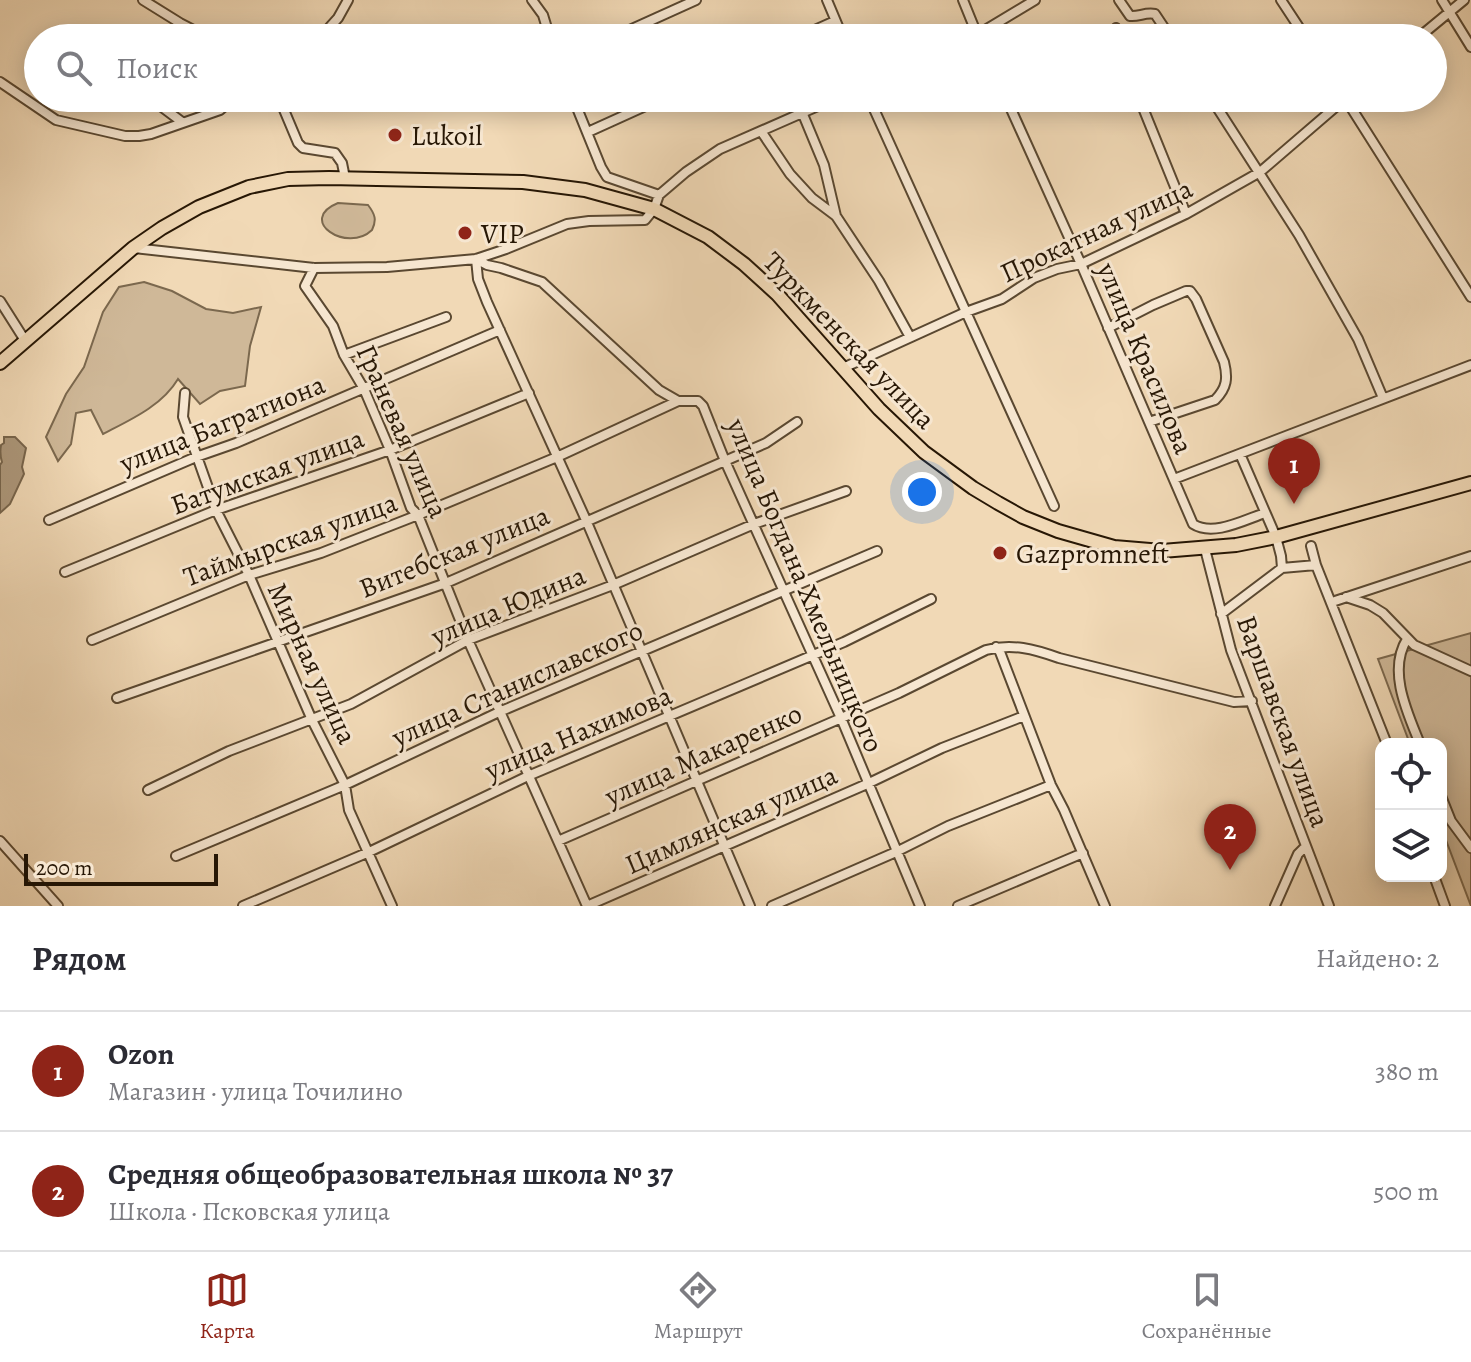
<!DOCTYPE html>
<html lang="ru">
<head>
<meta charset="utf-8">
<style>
	:root { --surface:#fff; --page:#f2f2f3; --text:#2b2b33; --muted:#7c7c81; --line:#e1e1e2; --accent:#8f2418 }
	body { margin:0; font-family:Alegreya,serif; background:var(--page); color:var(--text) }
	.controls { position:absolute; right:24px; bottom:24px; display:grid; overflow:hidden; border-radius:16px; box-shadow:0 4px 20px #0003 }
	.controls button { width:72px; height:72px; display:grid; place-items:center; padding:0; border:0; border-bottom:2px solid var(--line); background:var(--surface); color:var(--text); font:40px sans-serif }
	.scale { position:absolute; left:24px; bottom:20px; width:194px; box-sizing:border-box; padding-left:8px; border:4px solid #271705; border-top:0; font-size:22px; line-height:28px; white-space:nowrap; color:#271705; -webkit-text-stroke:6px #f6e6d0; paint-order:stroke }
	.you { position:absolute; left:922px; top:492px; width:28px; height:28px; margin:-20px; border:6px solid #fff; border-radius:50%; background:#1a73e8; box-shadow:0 0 0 12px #1a73e833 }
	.badge { display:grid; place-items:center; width:52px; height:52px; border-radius:50%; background:var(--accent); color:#fff; font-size:26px; font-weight:700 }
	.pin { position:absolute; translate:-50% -66px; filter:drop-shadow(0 2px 4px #0008) }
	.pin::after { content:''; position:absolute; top:42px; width:28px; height:24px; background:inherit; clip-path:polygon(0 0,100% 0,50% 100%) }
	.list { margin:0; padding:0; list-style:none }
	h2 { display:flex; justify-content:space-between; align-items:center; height:104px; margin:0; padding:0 32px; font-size:34px }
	h2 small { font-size:26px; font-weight:400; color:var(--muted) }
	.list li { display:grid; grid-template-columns:52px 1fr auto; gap:24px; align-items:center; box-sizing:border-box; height:120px; padding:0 32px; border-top:2px solid var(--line) }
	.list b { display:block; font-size:30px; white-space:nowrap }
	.list p { margin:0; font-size:26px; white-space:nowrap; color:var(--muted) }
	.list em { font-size:26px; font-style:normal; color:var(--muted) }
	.icon { flex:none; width:44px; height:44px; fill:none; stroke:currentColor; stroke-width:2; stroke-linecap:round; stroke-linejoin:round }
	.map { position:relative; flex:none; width:1471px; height:906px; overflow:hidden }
	.search { position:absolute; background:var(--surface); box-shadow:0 4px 20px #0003; left:24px; right:24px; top:24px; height:88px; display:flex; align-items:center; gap:20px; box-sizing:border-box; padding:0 28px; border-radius:44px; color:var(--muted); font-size:30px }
	.sheet { height:344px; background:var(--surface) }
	nav { display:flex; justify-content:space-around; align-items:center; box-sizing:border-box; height:112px; border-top:2px solid var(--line); background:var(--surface); font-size:22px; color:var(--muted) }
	nav a { display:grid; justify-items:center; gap:4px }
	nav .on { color:var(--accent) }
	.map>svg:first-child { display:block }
	.green { fill:#cfb898; stroke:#7b684e; stroke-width:2 }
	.water { fill:#ac977a; stroke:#77644b; stroke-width:2 }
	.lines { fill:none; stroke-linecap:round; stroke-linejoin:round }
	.street-casing { stroke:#5a4831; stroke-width:12 }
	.primary-casing { stroke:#271705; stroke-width:16 }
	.street { stroke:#f6e6d0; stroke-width:8 }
	.primary { stroke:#f1d9b6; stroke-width:12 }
	.poi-dot { fill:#8f2418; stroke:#f6e6d0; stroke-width:3 }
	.labels { text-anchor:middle; stroke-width:6; stroke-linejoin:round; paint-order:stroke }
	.poi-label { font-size:28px; fill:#271705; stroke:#f6e6d0; text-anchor:start }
	.street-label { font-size:28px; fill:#271705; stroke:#f6e6d0 }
</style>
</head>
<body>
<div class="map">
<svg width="1471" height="906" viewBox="0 0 1471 906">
	<rect width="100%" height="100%" fill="#f1d9b6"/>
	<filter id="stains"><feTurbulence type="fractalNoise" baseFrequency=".0025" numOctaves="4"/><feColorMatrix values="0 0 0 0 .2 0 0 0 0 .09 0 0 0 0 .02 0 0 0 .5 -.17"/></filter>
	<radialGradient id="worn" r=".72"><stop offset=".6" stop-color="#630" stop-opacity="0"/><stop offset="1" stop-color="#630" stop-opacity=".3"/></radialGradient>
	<path class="green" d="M 338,203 L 368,205 C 375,214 377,220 372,230 C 347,254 296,220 338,203 Z
		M 144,282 L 172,291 L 206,309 L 233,313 L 261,307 L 250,346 L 245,386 L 220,391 L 200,404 L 178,379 C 162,406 130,420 103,434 L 91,410 L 76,413 L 71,444 L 58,461 L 46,437 L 66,394 L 84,367 L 103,312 L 119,287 Z
		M 1471,633 L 1471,906 L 1441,827 L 1441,744 L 1410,744 L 1378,659 Z"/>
	<path class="water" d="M 4,437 L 15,437 L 26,448 L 22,467 L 24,474 L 10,504 L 0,513 L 0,465 L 2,462 C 0,456 0,451 1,445 L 4,443 Z"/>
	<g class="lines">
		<g class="street-casing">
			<path id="street" d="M 143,0 L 180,23 L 209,38
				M 532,0 L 543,15 L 550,38
				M 827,0 L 843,38
				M 963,0 L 978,37
				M 1119,0 L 1130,16 C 1139,17 1145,12 1155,14 L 1171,38
				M 1281,0 L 1306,38
				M 1442,0 L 1471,47
				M 60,34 L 66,38
				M 320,38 L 338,18 L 348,0
				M 612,38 L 696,0
				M 797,38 L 835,21
				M 972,38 L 1035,0
				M 1114,38 L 1116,28
				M 1418,38 L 1464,0
				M 0,82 L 56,120 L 125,136 L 139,136 L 151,134 L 220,110 L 234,98
				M 150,98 L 182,122
				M 279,98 L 298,143 L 303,148 L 335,153 L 342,163 L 345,178
				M 573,98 L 601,167 L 607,177 L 659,195
				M 869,98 L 1054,506
				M 1006,98 L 1081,264 L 1193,524 C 1213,537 1244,520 1265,513
				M 1139,98 L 1186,214
				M 1211,98 L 1299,235 L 1358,339 L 1383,398
				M 1345,98 L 1471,297
				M 802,112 L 824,165 L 836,216
				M 761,131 L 790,174 L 812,198 L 836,216 L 879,281 L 910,337
				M 588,132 L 663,98
				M 134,248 L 314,268 L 387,267 L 476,259 L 506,249 L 567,224 L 589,221 L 645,220 L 654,209 L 659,195 L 686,172 L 720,149 L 836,98
				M 476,259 L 487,265 L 501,268 L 542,282 L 659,390 L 678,401 L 698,401 L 703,406 L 725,461 L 841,718 L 920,906
				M 476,259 L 478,279 L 487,302 L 586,520 L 750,906
				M 314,268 L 305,286 L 333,326 L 344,355 L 364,389 L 390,450 L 411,508 L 418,515 L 468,640 L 587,906
				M 0,301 L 26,342
				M 1108,328 L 1153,305 L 1186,291 L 1190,291 L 1196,299 L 1224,362 C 1228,378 1227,388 1215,400 L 1149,422
				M 344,355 L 446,317
				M 843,368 L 966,312 L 1002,299 L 1034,278 L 1057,269 L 1081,264 L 1186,214 L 1260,172 L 1346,98
				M 185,393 L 183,417 L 216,510 L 249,575 L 312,720 L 345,785 L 349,810 L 392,906
				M 1240,454 L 1276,537 L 1281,556 L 1282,568
				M 1174,479 L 1471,365
				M 49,520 L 196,457 L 236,443 L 500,330
				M 1311,546 L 1316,565 L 1387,744
				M 1205,549 L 1231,650 L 1329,906
				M 65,572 L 216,510 L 390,450 L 529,393
				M 1346,597 L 1370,605 L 1383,613 L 1414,645 L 1471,671
				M 1332,602 L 1471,556
				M 1221,614 L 1282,568 L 1316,565
				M 1407,639 C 1387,671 1408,714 1420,744
				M 92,640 L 249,575 L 321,553 L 418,515 L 557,457 L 678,401
				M 996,647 L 1000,652 L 1051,785 L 1064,810 L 1105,906
				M 117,698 L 446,583 L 766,443 L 797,422
				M 148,790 L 229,751 L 351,704 L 468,640 L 613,585 L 754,524 L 846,491
				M 1441,796 L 1451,821 L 1471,848
				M 0,841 L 58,906
				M 558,841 L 899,693 L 986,650 C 1012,643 1034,649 1059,658 L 1234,702 L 1252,701
				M 176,856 L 345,785 L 499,712 L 877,551
				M 1434,876 L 1445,906
				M 243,906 L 369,852 L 528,776 L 844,642 L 931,599
				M 587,906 L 867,784 L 942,748 L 1024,716
				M 772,906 L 896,852 L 948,826 L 1051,785
				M 958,906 L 1083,853
				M 1275,906 L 1298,854 L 1306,846"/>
		</g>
		<g class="primary-casing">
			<path id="primary" d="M 0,363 L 133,248 L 162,228 L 199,207 L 249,187 L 288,179 L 329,178 L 523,182 L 585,190 L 654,209 L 708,237 L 744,264 L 777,294 L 879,409 L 924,452 L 973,488 L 998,503 L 1023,517 L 1058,531 L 1114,547 L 1162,551 L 1236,545 L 1276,537 L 1471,483"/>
		</g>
		<use href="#street" class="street"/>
		<use href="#primary" class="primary"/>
	</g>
	<g class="poi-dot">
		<circle cx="395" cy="135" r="8"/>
		<circle cx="465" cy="233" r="8"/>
		<circle cx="1000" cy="553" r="8"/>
	</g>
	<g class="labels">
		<g class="poi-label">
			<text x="411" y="145">Lukoil</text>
			<text x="481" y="243">VIP</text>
			<text x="1016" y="563">Gazpromneft</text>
		</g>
		<g class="street-label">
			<text transform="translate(1096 230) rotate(-25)" y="10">Прокатная улица</text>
			<text transform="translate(850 340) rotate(46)" y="10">Туркменская улица</text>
			<text transform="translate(1146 358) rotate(67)" y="10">улица Красилова</text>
			<text transform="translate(222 423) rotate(-22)" y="10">улица Багратиона</text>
			<text transform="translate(403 431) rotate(66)" y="10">Граневая улица</text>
			<text transform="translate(267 471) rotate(-20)" y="10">Батумская улица</text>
			<text transform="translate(290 539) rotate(-20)" y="10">Таймырская улица</text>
			<text transform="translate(454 551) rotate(-22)" y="10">Витебская улица</text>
			<text transform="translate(806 585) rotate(67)" y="10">улица Богдана Хмельницкого</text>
			<text transform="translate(508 605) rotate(-23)" y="10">улица Юдина</text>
			<text transform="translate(313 663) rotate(65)" y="10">Мирная улица</text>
			<text transform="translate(517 683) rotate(-24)" y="10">улица Станиславского</text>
			<text transform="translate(1284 721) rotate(70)" y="10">Варшавская улица</text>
			<text transform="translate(578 732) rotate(-23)" y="10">улица Нахимова</text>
			<text transform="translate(703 754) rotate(-24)" y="10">улица Макаренко</text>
			<text transform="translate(731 819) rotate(-24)" y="10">Цимлянская улица</text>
		</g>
	</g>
	<rect width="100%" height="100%" filter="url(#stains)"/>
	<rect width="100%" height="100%" fill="url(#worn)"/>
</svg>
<div class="controls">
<button><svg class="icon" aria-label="locate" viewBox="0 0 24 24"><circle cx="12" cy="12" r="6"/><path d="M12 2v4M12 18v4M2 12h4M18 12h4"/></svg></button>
<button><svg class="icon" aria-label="layers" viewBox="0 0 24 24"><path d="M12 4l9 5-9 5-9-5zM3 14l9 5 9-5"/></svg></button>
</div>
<div class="scale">200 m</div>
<div class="you"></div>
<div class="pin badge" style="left:1294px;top:504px">1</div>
<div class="pin badge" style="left:1230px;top:870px">2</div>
<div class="search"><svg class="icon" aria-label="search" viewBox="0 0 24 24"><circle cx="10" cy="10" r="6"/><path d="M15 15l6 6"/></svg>Поиск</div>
</div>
<section class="sheet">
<h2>Рядом<small>Найдено: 2</small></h2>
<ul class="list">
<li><span class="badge">1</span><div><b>Ozon</b><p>Магазин · улица Точилино</p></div><em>380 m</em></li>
<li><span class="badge">2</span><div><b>Средняя общеобразовательная школа № 37</b><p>Школа · Псковская улица</p></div><em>500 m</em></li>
</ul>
</section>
<nav>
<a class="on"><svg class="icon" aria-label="map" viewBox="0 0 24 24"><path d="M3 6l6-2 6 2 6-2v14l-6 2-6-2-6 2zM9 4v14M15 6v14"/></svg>Карта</a>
<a><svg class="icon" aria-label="directions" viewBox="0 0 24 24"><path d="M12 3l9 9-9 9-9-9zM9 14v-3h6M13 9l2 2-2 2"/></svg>Маршрут</a>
<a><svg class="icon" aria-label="saved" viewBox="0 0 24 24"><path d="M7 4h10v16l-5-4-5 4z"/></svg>Сохранённые</a>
</nav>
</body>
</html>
